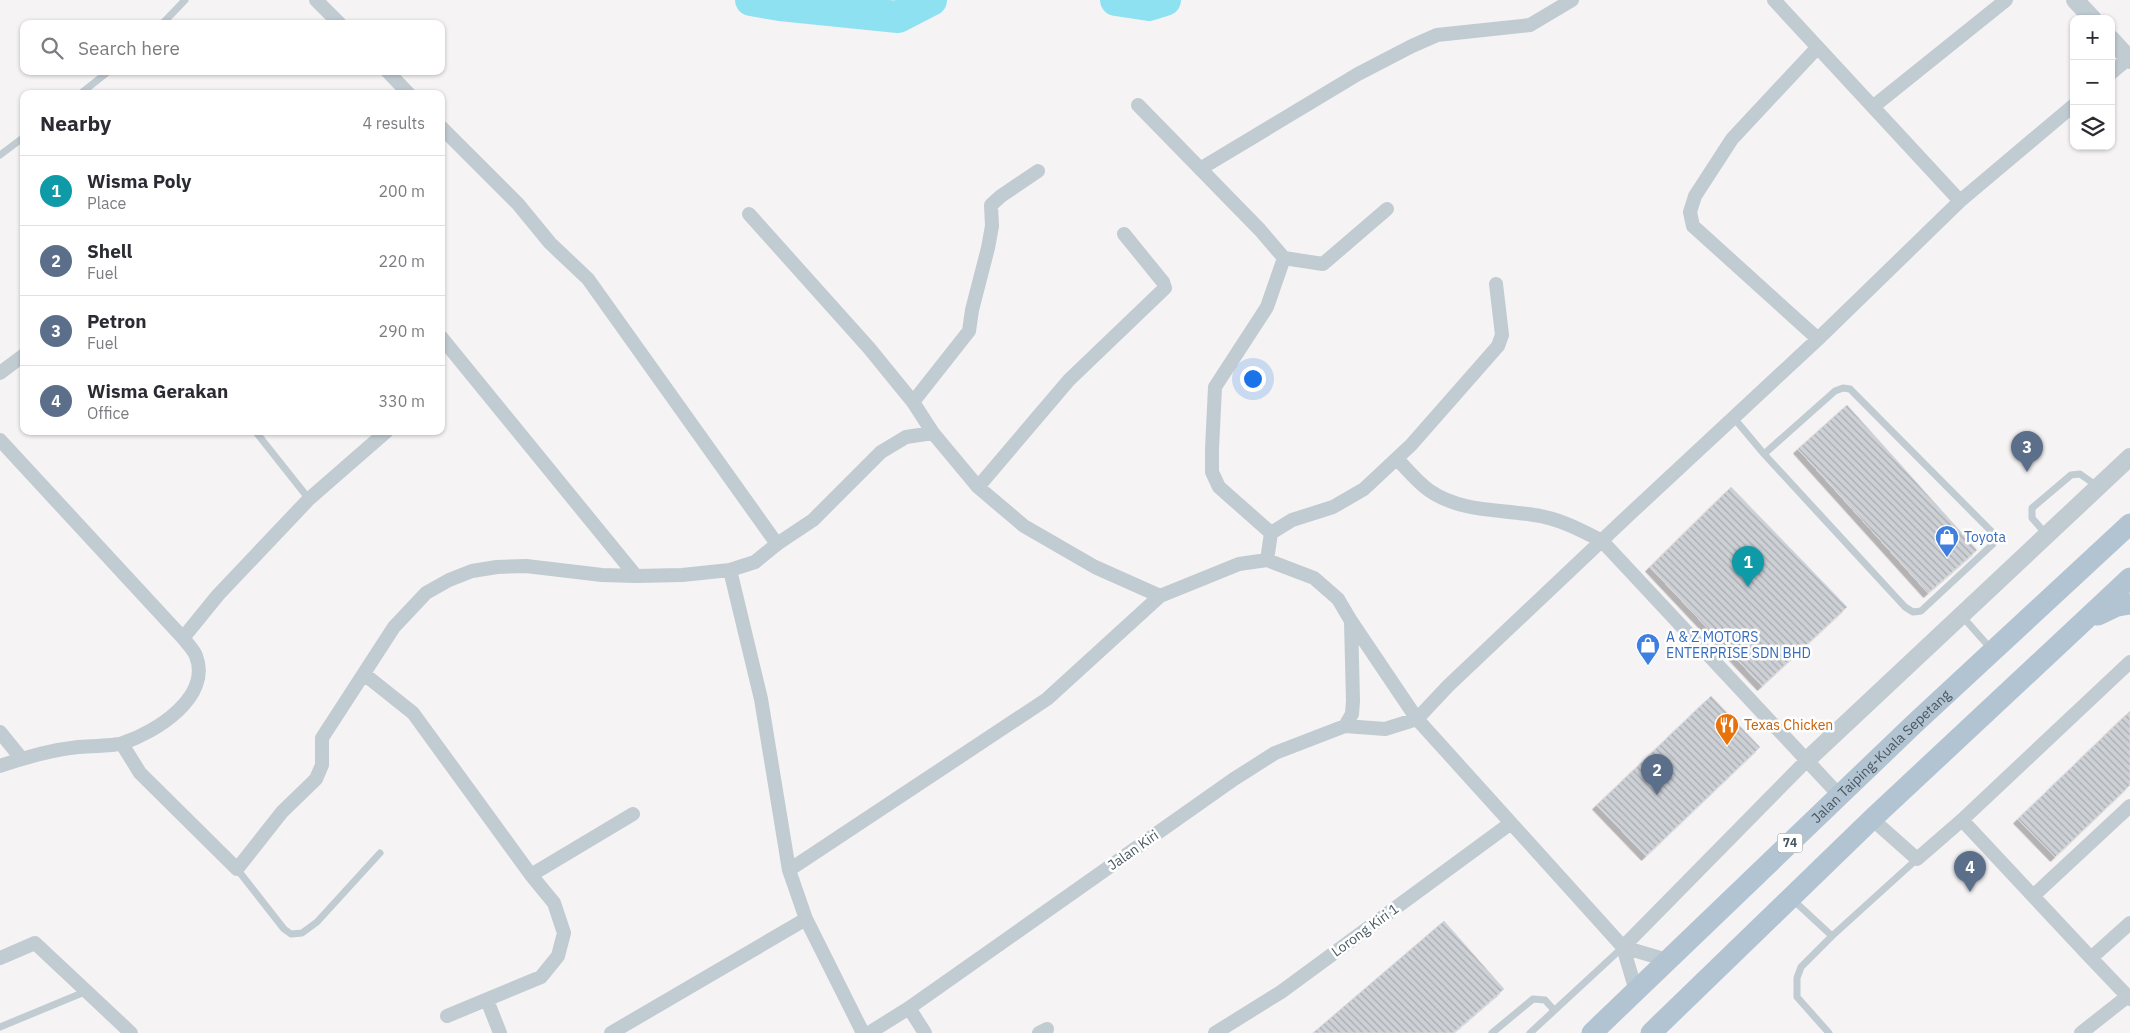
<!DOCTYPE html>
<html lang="en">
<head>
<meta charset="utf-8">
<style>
	:root { --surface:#fff; --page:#f2f2f3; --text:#2b2b33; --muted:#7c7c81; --line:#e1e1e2; --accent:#137def }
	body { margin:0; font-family:"IBM Plex Sans",sans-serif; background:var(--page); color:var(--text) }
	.controls { position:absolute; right:15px; top:15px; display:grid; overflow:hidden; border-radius:10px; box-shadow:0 1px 4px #0004 }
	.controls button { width:45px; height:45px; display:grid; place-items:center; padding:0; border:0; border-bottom:1px solid var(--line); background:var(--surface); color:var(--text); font:25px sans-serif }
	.you { position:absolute; left:1252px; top:378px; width:18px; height:18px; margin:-12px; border:4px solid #fff; border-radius:50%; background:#1a73e8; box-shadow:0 0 0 8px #1a73e833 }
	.badge { display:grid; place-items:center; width:32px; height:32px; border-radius:50%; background:var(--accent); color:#fff; font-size:16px; font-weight:700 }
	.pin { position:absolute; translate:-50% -41px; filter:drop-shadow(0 1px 2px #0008) }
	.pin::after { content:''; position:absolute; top:26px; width:18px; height:15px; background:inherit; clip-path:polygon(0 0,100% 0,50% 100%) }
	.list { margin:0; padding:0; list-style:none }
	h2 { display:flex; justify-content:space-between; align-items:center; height:65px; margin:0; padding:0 20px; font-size:21px }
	h2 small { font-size:16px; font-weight:400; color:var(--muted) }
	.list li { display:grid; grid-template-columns:32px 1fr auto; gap:15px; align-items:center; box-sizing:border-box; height:70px; padding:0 20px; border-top:1px solid var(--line) }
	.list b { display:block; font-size:19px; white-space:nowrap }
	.list p { margin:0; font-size:16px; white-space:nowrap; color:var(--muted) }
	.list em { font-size:16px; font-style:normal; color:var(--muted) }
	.icon { flex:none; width:28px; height:28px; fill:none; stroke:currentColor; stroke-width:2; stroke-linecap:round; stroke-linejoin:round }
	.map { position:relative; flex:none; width:2130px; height:1033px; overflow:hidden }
	.search { position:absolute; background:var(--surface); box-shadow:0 1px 4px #0004; left:20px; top:20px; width:425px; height:55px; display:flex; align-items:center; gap:12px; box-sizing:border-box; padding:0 18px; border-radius:10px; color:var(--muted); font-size:19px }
	.panel { position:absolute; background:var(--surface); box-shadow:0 1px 4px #0004; left:20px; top:90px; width:425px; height:345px; border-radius:10px }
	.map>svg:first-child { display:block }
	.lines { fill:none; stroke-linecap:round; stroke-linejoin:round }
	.river { stroke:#8de1f1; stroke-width:32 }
	.building { fill:url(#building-back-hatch); stroke:#d7d9de; filter:url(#shadow) }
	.service { stroke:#c0cbd2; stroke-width:7 }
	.minor { stroke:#c0cbd2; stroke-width:14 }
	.tertiary { stroke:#c0cbd2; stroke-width:18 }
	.primary { stroke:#b2c3d2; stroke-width:21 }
	.labels { text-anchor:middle; stroke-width:5; stroke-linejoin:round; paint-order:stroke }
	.shield { fill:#fff; stroke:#808990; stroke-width:1 }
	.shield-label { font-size:12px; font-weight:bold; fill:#495761 }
	.shop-label { font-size:14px; fill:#366cbe; stroke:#fff; text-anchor:start }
	.food-label { font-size:14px; fill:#c56008; stroke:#fff; text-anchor:start }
	.street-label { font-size:14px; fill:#495761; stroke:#fff }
</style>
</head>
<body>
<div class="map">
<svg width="2130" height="1033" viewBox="0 0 2130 1033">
	<defs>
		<pattern id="building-back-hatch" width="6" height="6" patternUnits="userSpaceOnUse" patternTransform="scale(1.25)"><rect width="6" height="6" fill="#cdd0d5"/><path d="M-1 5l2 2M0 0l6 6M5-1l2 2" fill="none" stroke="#a8acb0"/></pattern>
		<filter id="shadow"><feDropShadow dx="-4.5" dy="4.5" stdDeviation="0" flood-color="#0004"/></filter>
	</defs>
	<rect width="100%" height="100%" fill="#f5f3f3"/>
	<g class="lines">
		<path class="river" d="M 751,0 L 780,5 L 898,17 L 931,0
			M 1116,0 L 1149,5 L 1165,0"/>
	</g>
	<path class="building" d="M 1847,405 L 1977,550 L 1928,593 L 1798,449 Z
		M 1731,487 L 1847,607 L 1762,686 L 1650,567 Z
		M 1711,696 L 1760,747 L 1646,856 L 1597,805 Z
		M 2130,711 L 2130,785 L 2055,857 L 2018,819 Z
		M 1444,921 L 1504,989 L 1453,1033 L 1313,1033 Z"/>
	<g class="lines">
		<path class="service" d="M 162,24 L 185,0
			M 80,94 L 109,71
			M 0,155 L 24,137
			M 1733,417 L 1764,454 L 1905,607 L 1913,612 L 1921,611 L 1993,544 L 1995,540 L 1993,533 L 1850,389 L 1843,388 L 1835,391 L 1764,454
			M 255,431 L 309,499
			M 2046,534 L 2032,518 L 2032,508 L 2071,475 L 2080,474 L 2097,486
			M 1961,615 L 1992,650
			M 237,869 L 284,929 L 291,934 L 302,933 L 317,922 L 380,853
			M 1792,899 L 1832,936
			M 0,1027 L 87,991
			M 1492,1033 L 1533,999 L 1545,1000 L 1554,1010
			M 1530,1033 L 1623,947
			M 1829,1033 L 1797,997 L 1797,978 L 1801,967 L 1832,936 L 1917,859"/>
		<path class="minor" d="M 316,0 L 340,24
			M 1774,0 L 1960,201
			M 1817,48 L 1732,139 L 1695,196 L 1690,212 L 1693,226 L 1818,339
			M 387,71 L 409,94
			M 2111,73 L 2129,58
			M 1138,105 L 1260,230 L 1284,258 L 1267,307 L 1215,387 L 1212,449 L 1212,472 L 1219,487 L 1271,533
			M 1874,106 L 2006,0
			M 441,127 L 518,204 L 550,243 L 588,279 L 777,544
			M 1200,169 L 1358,74 L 1412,46 L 1437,35 L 1530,25 L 1572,0
			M 749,214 L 869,348 L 913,402 L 933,433 L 978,487 L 1024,526 L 1095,567 L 1160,596
			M 1284,258 L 1323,264 L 1387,209
			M 441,337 L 636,576
			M 0,373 L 24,355
			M 913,402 L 969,331 L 972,310 L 988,248 L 992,226 L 991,205 L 1001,196 L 1038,171
			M 0,440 L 183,638 C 187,643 194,650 196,656 C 212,697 156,732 123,743 C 116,746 88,746 78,747 C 51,750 26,757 0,766
			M 1397,459 C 1407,469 1418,483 1430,491 C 1461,512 1499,509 1534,515 C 1558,518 1581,530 1602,541 L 1840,796
			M 978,487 L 1069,380 L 1165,288 L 1163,282 L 1124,234
			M 1267,560 L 1271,533 L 1292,520 L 1333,507 L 1364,489 L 1411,445 L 1498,346 L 1502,335 L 1496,284
			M 730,570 L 761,699 L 789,870 L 806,919 L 863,1033
			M 183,638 L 218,595 L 309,499 L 387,431
			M 364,674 L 413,713 L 531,875 L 554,903 L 564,933 L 558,956 L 541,977 L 447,1016
			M 1345,726 L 1352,714 L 1353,701 L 1351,621
			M 0,732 L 21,758
			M 122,744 L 140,773 L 237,869 L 282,812 L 316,779 L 322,765 L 322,738 L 394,627 L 426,593 L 449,580 L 472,571 L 497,567 L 526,566 L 602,575 L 636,576 L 682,575 L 730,570 L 755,562 L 777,544 L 813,520 L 881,452 L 906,437 L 933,433
			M 1872,819 L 1917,859 L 1962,820 L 2130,662
			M 1962,820 L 2091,958 L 2130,923
			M 789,870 L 1047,699 L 1160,596 L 1239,564 L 1267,560 L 1314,578 L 1338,599 L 1351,621 L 1417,719 L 1623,947 L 1636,991
			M 531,875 L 633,814
			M 2033,896 L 2130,806
			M 1623,947 L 1807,760
			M 1623,947 L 1667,960
			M 0,958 L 35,943 L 131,1033
			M 2091,958 L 2130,999
			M 487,1000 L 500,1033
			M 909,1008 L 925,1033
			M 611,1033 L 806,919
			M 869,1033 L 909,1008 L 1234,779 L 1275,753 L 1345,726 L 1385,729 L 1417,719 L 1448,686 L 1632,512 L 1818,339 L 1960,201 L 2074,105
			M 1039,1033 L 1047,1029
			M 1215,1033 L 1281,992 L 1511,823
			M 2081,1033 L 2128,996"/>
		<path class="tertiary" d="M 2075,0 L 2093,19
			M 2111,39 L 2130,60
			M 1807,760 L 2130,457"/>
		<g class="primary">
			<path d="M 2098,615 L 2117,606 L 2130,604"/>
			<path id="s1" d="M 1592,1033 L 1913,725 L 2130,524"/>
			<path d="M 1651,1033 L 1872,819 L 2130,578"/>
		</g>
	</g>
	<defs>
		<g id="shop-pin" transform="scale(1.25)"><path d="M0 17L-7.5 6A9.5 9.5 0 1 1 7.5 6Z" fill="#3f7fe0" stroke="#fff"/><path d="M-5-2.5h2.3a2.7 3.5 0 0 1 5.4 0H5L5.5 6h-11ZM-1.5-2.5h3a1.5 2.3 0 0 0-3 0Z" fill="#fff"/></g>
		<g id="restaurant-pin" transform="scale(1.25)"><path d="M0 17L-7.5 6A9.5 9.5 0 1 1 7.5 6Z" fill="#e8710a" stroke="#fff"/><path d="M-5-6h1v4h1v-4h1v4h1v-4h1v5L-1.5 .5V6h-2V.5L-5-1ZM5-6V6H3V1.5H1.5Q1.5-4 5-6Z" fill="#fff"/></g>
	</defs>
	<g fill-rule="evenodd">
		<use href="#shop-pin" x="1947" y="537"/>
		<use href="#shop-pin" x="1648" y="645"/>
		<use href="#restaurant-pin" x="1727" y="725"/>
	</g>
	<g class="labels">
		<rect class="shield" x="1777.5" y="833.5" width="25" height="19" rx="4"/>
		<g class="shield-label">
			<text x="1790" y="847">74</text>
		</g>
		<g class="shop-label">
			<text x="1964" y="542">Toyota</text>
			<text x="1666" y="642">A &amp; Z MOTORS<tspan x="1666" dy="16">ENTERPRISE SDN BHD</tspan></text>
		</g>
		<g class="food-label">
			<text x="1744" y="730">Texas Chicken</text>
		</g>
		<g class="street-label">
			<text dy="5" stroke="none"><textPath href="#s1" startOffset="400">Jalan Taiping-Kuala Sepetang</textPath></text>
			<text transform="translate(1133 850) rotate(-35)" y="5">Jalan Kiri</text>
			<text transform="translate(1365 930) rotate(-36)" y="5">Lorong Kiri 1</text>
		</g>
	</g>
</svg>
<div class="controls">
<button>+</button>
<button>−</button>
<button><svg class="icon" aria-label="layers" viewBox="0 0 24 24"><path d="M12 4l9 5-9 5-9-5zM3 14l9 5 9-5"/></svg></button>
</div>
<div class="you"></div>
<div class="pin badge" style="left:1748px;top:587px;background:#0f9aa8">1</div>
<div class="pin badge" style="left:1657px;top:795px;background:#5c6f8a">2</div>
<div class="pin badge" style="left:2027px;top:472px;background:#5c6f8a">3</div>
<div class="pin badge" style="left:1970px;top:892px;background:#5c6f8a">4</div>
<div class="search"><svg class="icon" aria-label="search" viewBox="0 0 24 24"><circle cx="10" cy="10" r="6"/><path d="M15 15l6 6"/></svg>Search here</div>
<section class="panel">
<h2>Nearby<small>4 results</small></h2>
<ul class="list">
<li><span class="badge" style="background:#0f9aa8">1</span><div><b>Wisma Poly</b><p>Place</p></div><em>200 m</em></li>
<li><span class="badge" style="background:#5c6f8a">2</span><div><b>Shell</b><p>Fuel</p></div><em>220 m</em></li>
<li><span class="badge" style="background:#5c6f8a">3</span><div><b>Petron</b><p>Fuel</p></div><em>290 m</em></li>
<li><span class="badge" style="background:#5c6f8a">4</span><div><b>Wisma Gerakan</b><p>Office</p></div><em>330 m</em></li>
</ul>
</section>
</div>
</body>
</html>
